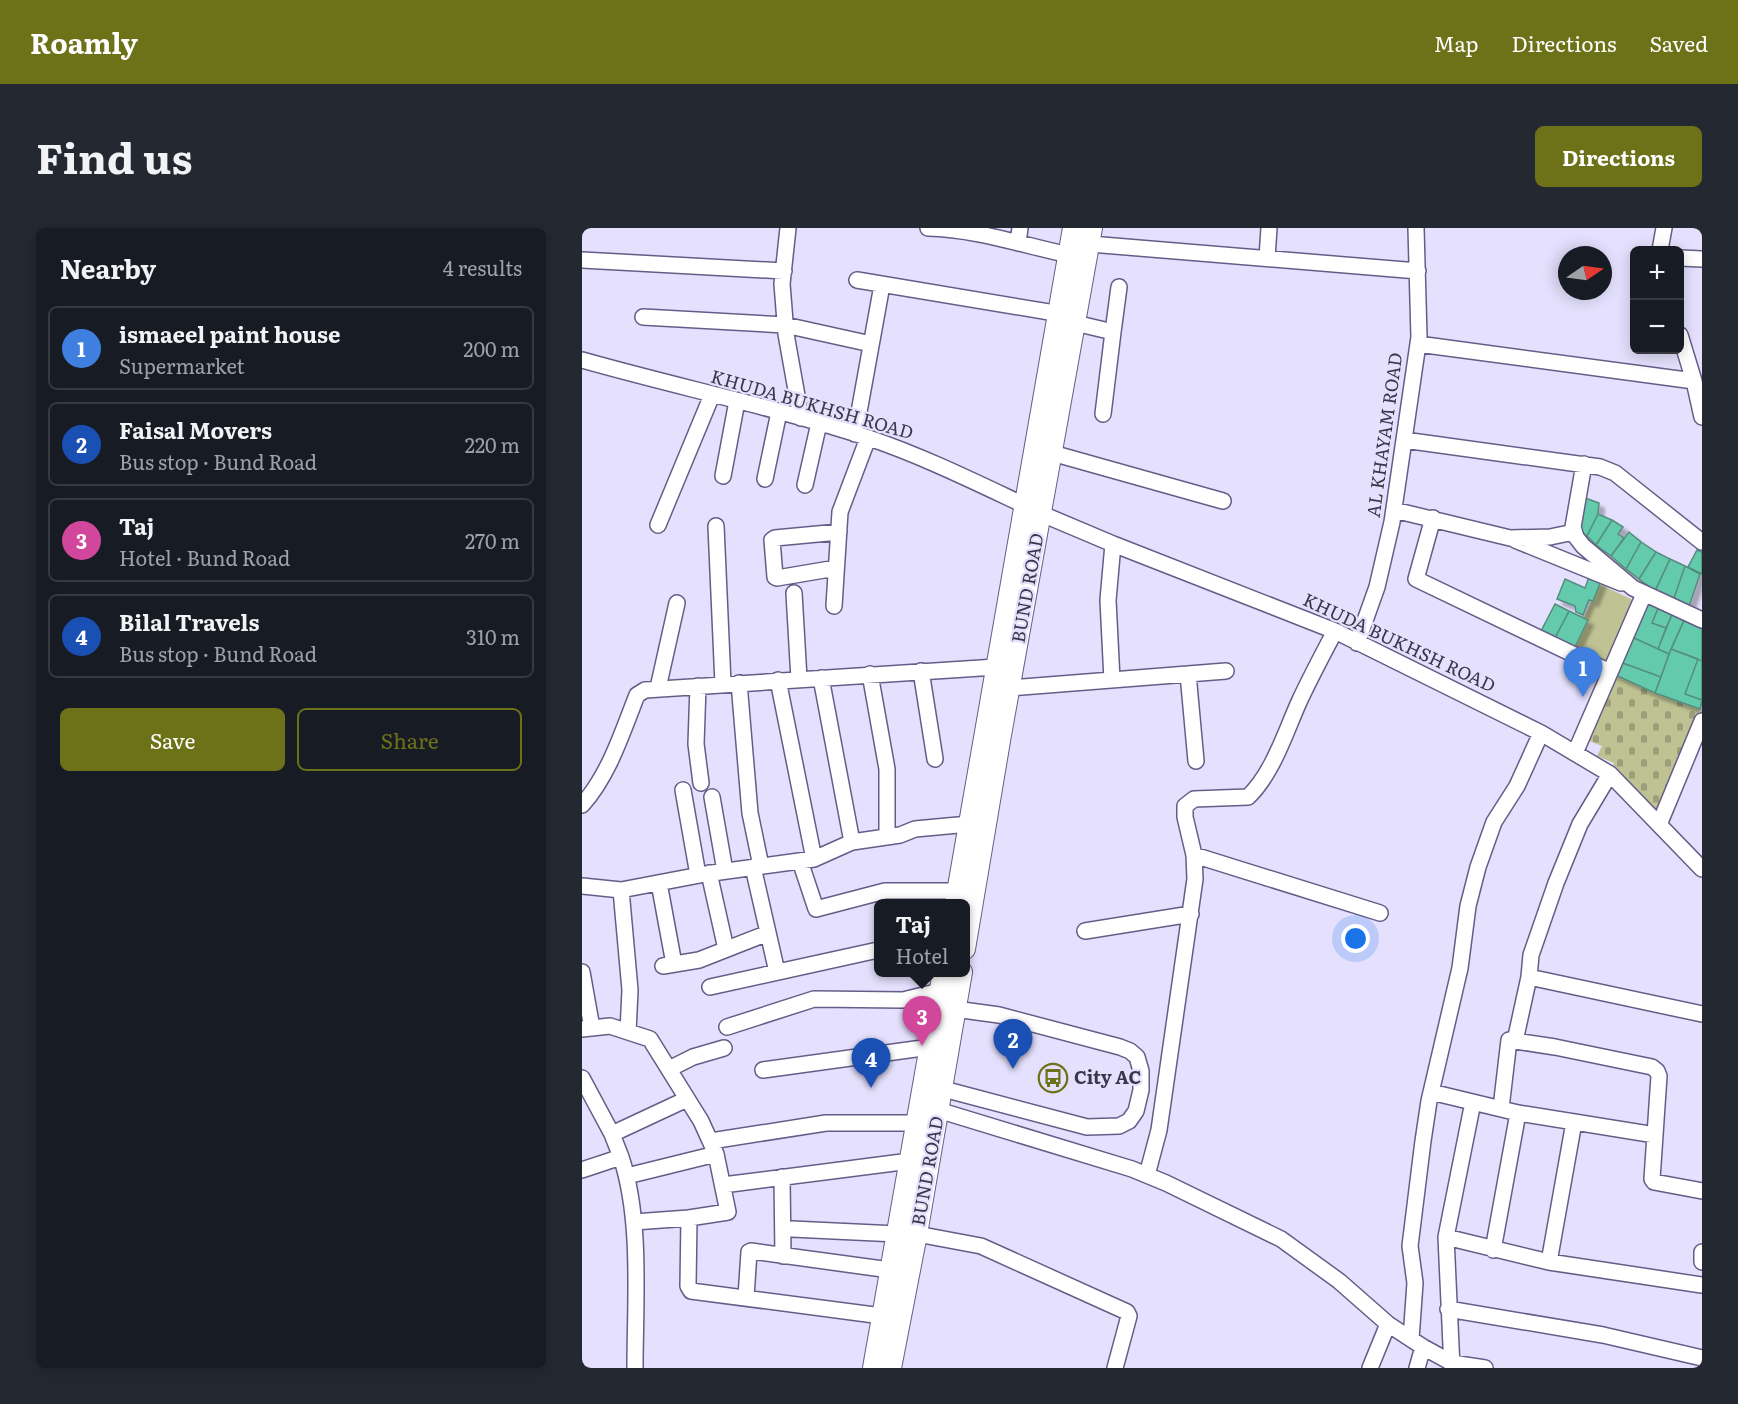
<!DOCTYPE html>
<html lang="en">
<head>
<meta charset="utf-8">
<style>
	:root { --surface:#171b24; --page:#242831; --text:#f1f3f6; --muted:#9ea1a6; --line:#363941; --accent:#6d7117 }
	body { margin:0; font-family:Literata,serif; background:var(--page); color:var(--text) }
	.controls { position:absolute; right:18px; top:18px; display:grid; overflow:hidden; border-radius:9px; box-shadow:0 3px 15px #0003 }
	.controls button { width:54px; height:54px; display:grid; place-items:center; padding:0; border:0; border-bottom:2px solid var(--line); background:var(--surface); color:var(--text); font:30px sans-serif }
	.compass { position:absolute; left:976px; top:18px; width:54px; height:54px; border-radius:50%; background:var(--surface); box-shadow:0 3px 15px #0003; rotate:77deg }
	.you { position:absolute; left:774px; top:711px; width:21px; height:21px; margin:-15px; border:4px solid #fff; border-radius:50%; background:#1a73e8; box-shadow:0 0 0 9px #1a73e833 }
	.badge { display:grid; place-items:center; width:39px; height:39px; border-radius:50%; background:var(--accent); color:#fff; font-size:20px; font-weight:700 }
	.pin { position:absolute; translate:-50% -50px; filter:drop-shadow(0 2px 3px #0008) }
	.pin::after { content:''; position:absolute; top:32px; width:21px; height:18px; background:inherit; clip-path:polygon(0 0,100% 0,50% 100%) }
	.popup { position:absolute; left:292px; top:671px; width:96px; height:78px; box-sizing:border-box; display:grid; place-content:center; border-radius:9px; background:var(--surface); filter:drop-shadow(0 2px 4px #0005); font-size:20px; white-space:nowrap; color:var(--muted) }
	.popup b { font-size:22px; color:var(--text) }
	.popup::after { content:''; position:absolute; left:50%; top:100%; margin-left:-12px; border:12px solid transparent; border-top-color:var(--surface) }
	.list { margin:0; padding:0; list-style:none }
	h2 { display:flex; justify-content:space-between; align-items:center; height:78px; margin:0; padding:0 24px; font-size:26px }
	h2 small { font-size:20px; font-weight:400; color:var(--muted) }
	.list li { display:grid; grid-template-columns:39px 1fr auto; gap:18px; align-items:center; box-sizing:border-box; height:84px; margin:0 12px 12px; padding:0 12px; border:2px solid var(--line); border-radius:9px }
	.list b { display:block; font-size:22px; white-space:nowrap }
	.list p { margin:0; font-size:20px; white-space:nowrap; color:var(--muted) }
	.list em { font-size:20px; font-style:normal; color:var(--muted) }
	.actions { display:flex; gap:12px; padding:18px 24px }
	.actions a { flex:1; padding:14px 0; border:2px solid var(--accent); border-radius:9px; text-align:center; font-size:21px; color:var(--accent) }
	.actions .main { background:var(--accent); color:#fff }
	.map { position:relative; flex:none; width:1120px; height:1140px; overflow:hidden; border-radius:9px }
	header { display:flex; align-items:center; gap:36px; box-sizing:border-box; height:84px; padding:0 30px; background:var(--accent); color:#fff }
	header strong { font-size:28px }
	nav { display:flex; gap:33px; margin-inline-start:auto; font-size:21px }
	.intro { display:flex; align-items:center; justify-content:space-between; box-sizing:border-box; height:144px; padding:0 36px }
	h1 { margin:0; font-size:42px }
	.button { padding:15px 27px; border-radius:9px; background:var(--accent); color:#fff; font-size:21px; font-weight:700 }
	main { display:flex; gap:36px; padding:0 36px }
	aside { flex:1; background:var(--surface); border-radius:9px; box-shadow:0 3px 15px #0003 }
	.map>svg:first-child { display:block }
	.green { fill:#bfc393 }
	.cemetery { fill:url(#cemetery-stones) }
	.building { fill:#63caac; stroke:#558d7c; stroke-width:1.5; filter:url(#shadow) }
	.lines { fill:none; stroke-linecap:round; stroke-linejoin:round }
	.minor-casing { stroke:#655d87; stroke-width:18 }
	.major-casing { stroke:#655d87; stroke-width:22 }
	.minor { stroke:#fff; stroke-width:15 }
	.major { stroke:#fff; stroke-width:20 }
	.labels { text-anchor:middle; stroke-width:4.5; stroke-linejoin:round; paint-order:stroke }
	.street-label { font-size:18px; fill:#393649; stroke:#e4e0fd }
	.poi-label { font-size:18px; font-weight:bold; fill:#393649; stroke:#e4e0fd; text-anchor:start }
</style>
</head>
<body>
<header>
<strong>Roamly</strong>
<nav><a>Map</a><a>Directions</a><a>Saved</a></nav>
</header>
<div class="intro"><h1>Find us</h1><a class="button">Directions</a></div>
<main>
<aside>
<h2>Nearby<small>4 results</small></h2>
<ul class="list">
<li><span class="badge" style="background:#3f7fe0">1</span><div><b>ismaeel paint house</b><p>Supermarket</p></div><em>200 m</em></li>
<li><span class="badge" style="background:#1a4fb4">2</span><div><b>Faisal Movers</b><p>Bus stop · Bund Road</p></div><em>220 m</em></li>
<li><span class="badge" style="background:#d1479c">3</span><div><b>Taj</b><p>Hotel · Bund Road</p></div><em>270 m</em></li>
<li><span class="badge" style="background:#1a4fb4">4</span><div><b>Bilal Travels</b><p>Bus stop · Bund Road</p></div><em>310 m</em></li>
</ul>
<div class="actions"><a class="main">Save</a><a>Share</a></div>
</aside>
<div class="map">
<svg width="1120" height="1140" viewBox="0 0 1120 1140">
	<defs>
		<pattern id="cemetery-stones" width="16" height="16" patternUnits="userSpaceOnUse" patternTransform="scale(1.5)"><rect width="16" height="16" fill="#bfc393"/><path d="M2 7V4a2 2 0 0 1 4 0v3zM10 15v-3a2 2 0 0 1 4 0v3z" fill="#9c9f7a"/></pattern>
		<filter id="shadow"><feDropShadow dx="5.5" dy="5.5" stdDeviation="1.5" flood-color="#0004"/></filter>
	</defs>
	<rect width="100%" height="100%" fill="#e4e0fd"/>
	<path class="green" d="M 1017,356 L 1051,372 L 1024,437 L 992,421 L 1006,393 L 1002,390 Z"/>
	<path class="cemetery" d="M 1029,445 L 1118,481 L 1074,592 L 1028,546 L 1032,535 L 1015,528 L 1020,518 L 1005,512 Z"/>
	<path class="building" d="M 998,268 L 1017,275 L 1016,286 L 1005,308 L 993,301 Z
		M 1016,286 L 1030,292 L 1014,317 L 1005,308 Z
		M 1030,292 L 1041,299 L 1036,306 L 1042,310 L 1029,328 L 1014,317 Z
		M 1047,304 L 1059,314 L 1044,341 L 1029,328 Z
		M 1059,314 L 1074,324 L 1057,351 L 1044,341 Z
		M 1115,322 L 1120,324 L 1120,346 L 1106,339 Z
		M 1074,324 L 1088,331 L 1073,363 L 1057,351 Z
		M 1088,331 L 1103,338 L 1091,373 L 1073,363 Z
		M 1103,338 L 1118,346 L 1107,378 L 1091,373 Z
		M 1007,349 L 1019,353 L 1011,373 L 1007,372 L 1001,387 L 994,384 L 993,378 L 975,371 L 983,351 L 1003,360 Z
		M 1064,373 L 1077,378 L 1070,395 L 1084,400 L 1076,421 L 1050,409 Z
		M 973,376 L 987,383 L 973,410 L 957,407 Z
		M 1077,378 L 1091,384 L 1084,400 L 1070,395 Z
		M 987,383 L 1006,392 L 992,421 L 973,410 Z
		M 1091,384 L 1104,388 L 1087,426 L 1076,421 Z
		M 1104,388 L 1120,394 L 1120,475 L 1118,481 L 1073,465 L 1089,421 Z
		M 1104,388 L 1120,394 L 1120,433 L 1089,421 Z
		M 1050,409 L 1087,426 L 1079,449 L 1038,434 Z
		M 1089,421 L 1116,431 L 1103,466 L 1120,472 L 1118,481 L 1073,465 Z
		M 1038,434 L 1079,449 L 1073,465 L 1029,445 Z"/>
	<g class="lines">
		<g class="minor-casing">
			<path id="minor" d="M 206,0 L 200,56 L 204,106 L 219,190
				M 346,0 C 394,1 440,17 487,27
				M 436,15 L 438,0
				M 508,16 L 836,43
				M 1078,22 L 1082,0
				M 685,30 L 687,0
				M 1098,30 L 1120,31
				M 0,32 L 202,43
				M 275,52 L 485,87
				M 61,89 L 203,97 L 289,116
				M 493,95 L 531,104 L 537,59
				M 1098,107 L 1112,153 L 1120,189
				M 836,116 L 1112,153
				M 0,132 C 95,159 193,179 287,210 C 340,228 391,253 442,277
				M 521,186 L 531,104
				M 273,206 L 300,57
				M 822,212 L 1018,239 L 1033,245 L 1120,314
				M 470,225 L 641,273
				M 1002,236 L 991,299 L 994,309 L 1001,318 L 1051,360 L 1120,392
				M 141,248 L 155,173
				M 183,251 L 197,184
				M 223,257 L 237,195
				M 812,282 L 928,310 L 968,309 L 992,304
				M 460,286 L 531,316 L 753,403 L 959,505 L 1028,546 L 1120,641
				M 851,290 L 834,351 L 1028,444
				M 76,297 L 130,167
				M 134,298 L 141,456
				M 933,312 L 1039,355
				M 254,340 L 195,350 L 193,349 L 190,312 L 193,310 L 257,304
				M 212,365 L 217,451
				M 252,378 L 258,284 L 286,210
				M 775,415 L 795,359 L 810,294 L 837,109 L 834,0
				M 339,443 L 353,531
				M 288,446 L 305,541 L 305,609
				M 606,446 L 614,533
				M 239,450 L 270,614
				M 196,452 L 232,631
				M 530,452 L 526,372 L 531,316
				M 157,455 L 168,585 L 179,638
				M 116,458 L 114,516 L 119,555
				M 76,460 L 95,375
				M 428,460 L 644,443
				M 993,525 L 1062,366
				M 101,562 L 116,647
				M 130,569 L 143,643
				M 0,577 C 27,547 40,505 55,467 L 63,462 L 414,439
				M 1079,592 L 1120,493
				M 612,627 L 798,685
				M 218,633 L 234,681 L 303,663 L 375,663
				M 171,639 L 195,744
				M 127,645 L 144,721
				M 77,655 L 92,736
				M 0,658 L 39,662 L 123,646 L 232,631 L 270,614 L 318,607 L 333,601 L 387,596
				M 39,662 L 48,762 L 46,804
				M 503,703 L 609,686
				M 81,738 L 117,732 L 186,705
				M 0,744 L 10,800
				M 947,749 L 1120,786
				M 128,759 L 296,722
				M 145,799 L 232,771 L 321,772 L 358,763
				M 0,801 L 28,798 L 68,811 L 119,893 L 134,926 L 146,984 L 107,990 L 52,994
				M 933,813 L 947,749 L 949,727 L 974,655 L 998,596 L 1028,546
				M 87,841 L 111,829 L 142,820
				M 181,842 L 348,819
				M 0,850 L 30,906 L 39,929 L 0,942
				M 350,858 L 505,899 L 537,898 L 547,893 L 554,883 L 559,862 L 559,843 L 555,829 L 548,823 L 538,819 L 417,787 L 373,781
				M 849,864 L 936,885 L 1073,907
				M 919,880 L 927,812 L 973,819 L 1070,839 L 1075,843 L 1077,848 L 1070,951 L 1072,954 L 1120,963
				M 356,882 L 550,941 L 584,955 L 699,1011 L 757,1053 L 806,1096 L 841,1119 L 870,1135 L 903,1140
				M 30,906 L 105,871
				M 129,913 L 244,895 L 334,895
				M 39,929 C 60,992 53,1074 53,1140
				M 565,947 L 577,902 L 613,651 L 612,627 L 603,589 L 603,578 L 612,571 L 666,569 C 691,545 703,505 717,474 C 728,450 741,426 753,403
				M 45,948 L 134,926
				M 200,949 L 201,1028
				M 141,957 L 328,933
				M 107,990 L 106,1058 L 109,1063 L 300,1088
				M 210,1001 L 315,1006
				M 335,1006 L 399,1018 L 545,1084 L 547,1088 L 533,1140
				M 864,1009 L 967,1034 L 1120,1057
				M 911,1022 L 936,885
				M 1120,1024 L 1120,1034
				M 967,1034 L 992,894
				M 164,1069 L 167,1024 L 169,1023 L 308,1042
				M 866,1081 L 1021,1107 L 1120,1130
				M 829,1111 L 833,1055 L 828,1018 L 841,913 L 847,873 L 878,740 L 886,678 L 896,639 L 912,594 L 935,558 L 959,505
				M 788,1140 L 806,1096
				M 835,1140 L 841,1119
				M 870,1140 L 864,1009 L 891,874"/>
		</g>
		<g class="major-casing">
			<path id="major" d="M 373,676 L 491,0
				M 383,721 L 419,507 L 510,0
				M 291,1140 L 361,744
				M 309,1140 L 335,1006 L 380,744"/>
		</g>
		<use href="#minor" class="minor"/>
		<use href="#major" class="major"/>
	</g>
	<defs>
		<g id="bus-ring" transform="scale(1.5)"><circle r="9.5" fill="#e4e0fd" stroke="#6d7117" stroke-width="1.5"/><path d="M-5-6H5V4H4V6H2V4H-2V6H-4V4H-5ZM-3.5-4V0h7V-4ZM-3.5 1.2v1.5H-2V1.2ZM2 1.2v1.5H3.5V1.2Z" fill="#6d7117"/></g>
	</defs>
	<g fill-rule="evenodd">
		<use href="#bus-ring" x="471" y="850"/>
	</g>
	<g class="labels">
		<g class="street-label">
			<text transform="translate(230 177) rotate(16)" y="6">KHUDA BUKHSH ROAD</text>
			<text transform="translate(803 207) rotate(-82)" y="6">AL KHAYAM ROAD</text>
			<text transform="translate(446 360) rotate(-80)" y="6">BUND ROAD</text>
			<text transform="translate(817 415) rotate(25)" y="6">KHUDA BUKHSH ROAD</text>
			<text transform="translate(346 943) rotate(-80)" y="6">BUND ROAD</text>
		</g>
		<g class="poi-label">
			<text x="492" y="856">City AC</text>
		</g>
	</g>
</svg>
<div class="controls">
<button>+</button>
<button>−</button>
</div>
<svg class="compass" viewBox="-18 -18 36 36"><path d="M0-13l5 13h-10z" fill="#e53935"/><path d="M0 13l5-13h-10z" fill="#9ea1a6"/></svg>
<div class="you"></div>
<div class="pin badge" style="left:1001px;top:469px;background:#3f7fe0">1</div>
<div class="pin badge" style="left:431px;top:841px;background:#1a4fb4">2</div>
<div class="pin badge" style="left:340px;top:818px;background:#d1479c">3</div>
<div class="popup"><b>Taj</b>Hotel</div>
<div class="pin badge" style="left:289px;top:860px;background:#1a4fb4">4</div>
</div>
</main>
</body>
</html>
